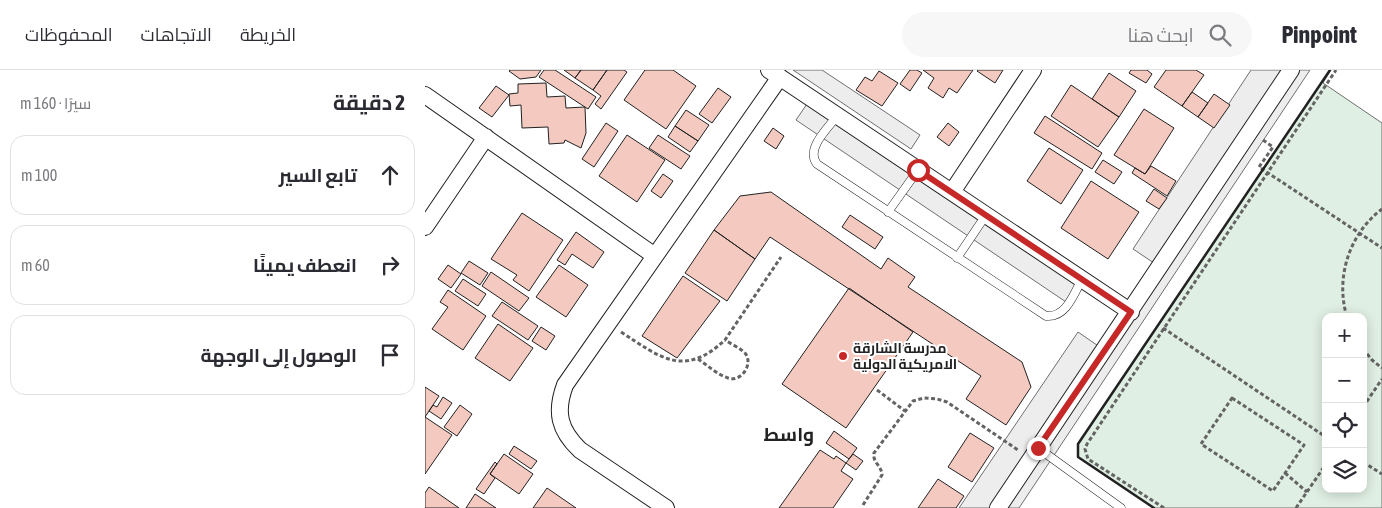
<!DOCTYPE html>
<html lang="ar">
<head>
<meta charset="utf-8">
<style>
	:root { --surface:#fff; --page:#f7f7f7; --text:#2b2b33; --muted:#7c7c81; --line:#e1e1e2 }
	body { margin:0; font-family:"Asap Condensed",Cairo,sans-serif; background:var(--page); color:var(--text); direction:rtl }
	.controls { position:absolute; right:15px; bottom:15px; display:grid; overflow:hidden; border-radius:10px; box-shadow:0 2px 12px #0003 }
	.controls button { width:45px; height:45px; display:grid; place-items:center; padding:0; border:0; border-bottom:1px solid var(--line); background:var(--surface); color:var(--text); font:25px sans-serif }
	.stop { position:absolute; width:15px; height:15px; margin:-11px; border:4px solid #c62828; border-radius:50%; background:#fff }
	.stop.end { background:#c62828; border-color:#fff; box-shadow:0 1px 5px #0008 }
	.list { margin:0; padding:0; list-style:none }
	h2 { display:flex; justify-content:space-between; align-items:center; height:65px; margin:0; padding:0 20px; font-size:21px }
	h2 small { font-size:16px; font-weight:400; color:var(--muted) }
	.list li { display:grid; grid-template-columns:32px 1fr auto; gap:15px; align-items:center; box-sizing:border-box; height:80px; margin:0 10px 10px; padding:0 10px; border:1px solid var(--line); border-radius:15px }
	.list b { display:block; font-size:19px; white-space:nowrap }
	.list em { font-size:16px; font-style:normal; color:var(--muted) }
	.icon { flex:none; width:28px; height:28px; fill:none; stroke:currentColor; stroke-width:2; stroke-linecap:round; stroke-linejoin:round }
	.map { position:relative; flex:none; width:957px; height:438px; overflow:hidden; direction:ltr }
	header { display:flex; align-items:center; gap:30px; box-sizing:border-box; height:70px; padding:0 25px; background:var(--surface); border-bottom:1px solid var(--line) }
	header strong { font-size:24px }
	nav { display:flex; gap:28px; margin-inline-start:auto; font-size:18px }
	.search { width:350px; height:45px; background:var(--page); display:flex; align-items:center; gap:12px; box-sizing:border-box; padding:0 18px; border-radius:28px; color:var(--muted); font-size:19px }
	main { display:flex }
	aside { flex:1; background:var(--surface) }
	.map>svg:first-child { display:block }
	.green { fill:#e0efe3; stroke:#6f6f6f; fill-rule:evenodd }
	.parking { fill:#ededed; stroke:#6f6f6f }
	.building { fill:#f3c9c0; stroke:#222 }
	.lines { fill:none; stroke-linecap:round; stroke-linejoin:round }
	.lane-casing { stroke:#222; stroke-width:9 }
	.street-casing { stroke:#222; stroke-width:18 }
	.path { stroke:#646464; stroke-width:3; stroke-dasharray:4 2.5; stroke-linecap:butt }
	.lane { stroke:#fff; stroke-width:8 }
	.street { stroke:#fff; stroke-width:16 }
	.wall { stroke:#222; stroke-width:2.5 }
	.route { stroke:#c62828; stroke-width:6 }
	.poi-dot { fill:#c62828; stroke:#fff; stroke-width:2 }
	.labels { text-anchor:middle; stroke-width:4; stroke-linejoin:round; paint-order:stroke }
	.poi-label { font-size:14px; font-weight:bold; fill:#222; stroke:#fff; text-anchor:start }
	.district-label { font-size:19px; font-weight:bold; fill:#222; stroke:#fff }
</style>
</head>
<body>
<header>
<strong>Pinpoint</strong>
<div class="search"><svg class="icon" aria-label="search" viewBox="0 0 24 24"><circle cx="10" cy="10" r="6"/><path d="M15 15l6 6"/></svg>ابحث هنا</div>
<nav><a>الخريطة</a><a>الاتجاهات</a><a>المحفوظات</a></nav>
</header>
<main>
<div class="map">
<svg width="957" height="438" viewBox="0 0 957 438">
	<rect width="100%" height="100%" fill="#fff"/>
	<path class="green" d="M 905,0 L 906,0 L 898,13 L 957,53 L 957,438 L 729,438 L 653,387 L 653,374 ZM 901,247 L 938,247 L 938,419 L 901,419 Z"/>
	<path class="parking" d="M 368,0 L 397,0 L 495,65 L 486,79 Z
		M 826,0 L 885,0 L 594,438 L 534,438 L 653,262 L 682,282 L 738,199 L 708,179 Z
		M 384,31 L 658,214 L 644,234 L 371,50 Z"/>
	<path class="building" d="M 85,0 L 116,0 L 111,7 L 95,9 L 84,1 Z
		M 119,0 L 130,0 L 171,27 L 163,39 L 114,7 Z
		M 139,0 L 156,0 L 150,8 Z
		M 156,0 L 182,0 L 168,20 L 150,8 Z
		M 182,0 L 199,0 L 202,2 L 176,39 L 170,34 L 176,26 L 168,20 Z
		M 220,0 L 248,0 L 271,16 L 241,59 L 199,30 Z
		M 485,0 L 492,0 L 497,3 L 485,21 L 475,14 Z
		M 498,0 L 548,0 L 532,23 L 524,18 L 518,28 L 503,18 L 509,8 Z
		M 553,0 L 578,0 L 570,13 L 552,1 Z
		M 706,0 L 722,0 L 727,4 L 721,13 L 704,3 Z
		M 741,0 L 771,0 L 779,5 L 757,36 L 729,17 Z
		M 454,1 L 473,13 L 457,36 L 431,20 L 440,7 L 447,11 Z
		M 684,3 L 711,21 L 694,47 L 667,29 Z
		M 121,13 L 122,27 L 140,26 L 141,38 L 160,37 L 161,63 L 156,78 L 140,70 L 139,73 L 124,74 L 123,57 L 97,58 L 96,35 L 85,36 L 84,24 L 93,23 L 93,14 Z
		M 646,15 L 694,47 L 673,77 L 626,46 Z
		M 71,16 L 84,25 L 67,47 L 54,38 Z
		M 293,18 L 306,27 L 287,53 L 274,44 Z
		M 767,22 L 783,33 L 773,47 L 757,36 Z
		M 789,24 L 805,35 L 789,58 L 773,47 Z
		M 719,39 L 749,58 L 720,104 L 689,85 Z
		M 261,40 L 284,55 L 273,71 L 250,56 Z
		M 620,46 L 677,83 L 667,99 L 609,63 Z
		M 181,53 L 193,61 L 169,97 L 157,89 Z
		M 523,53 L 534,62 L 524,76 L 512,67 Z
		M 250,56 L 273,71 L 265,82 L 243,67 Z
		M 348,58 L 359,66 L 351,79 L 339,71 Z
		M 202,65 L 240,90 L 212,132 L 174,106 Z
		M 233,65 L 265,86 L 256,99 L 224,78 Z
		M 624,78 L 658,100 L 636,134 L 602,111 Z
		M 678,90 L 697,102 L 689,114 L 670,102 Z
		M 726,96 L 751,111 L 742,126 L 707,103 L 710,98 L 720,104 Z
		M 238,104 L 248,111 L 236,128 L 226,121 Z
		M 666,111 L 714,142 L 683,189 L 636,158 Z
		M 729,119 L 742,128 L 734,139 L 721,131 Z
		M 346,122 L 456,199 L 463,188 L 490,207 L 483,217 L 597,292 L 606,317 L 581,355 L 541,329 L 556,306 L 345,167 L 330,189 L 289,160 L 315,126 Z
		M 97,143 L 138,170 L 104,221 L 88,210 L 92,205 L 66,189 Z
		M 425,145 L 458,167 L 450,179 L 417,157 Z
		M 289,160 L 330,189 L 302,231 L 260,203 Z
		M 151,162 L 179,182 L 168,198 L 147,184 L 140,195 L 132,190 Z
		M 44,191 L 63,203 L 55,215 L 36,203 Z
		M 23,195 L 36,204 L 26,218 L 13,209 Z
		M 134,195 L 163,215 L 141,247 L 111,227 Z
		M 66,202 L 104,228 L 94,241 L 57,216 Z
		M 258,206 L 295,231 L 252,288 L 217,266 Z
		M 38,209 L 61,224 L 53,236 L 30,221 Z
		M 424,218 L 488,262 L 421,358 L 357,314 Z
		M 23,220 L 61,246 L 38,280 L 7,259 L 23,237 L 15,232 Z
		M 77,232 L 113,256 L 103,270 L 67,246 Z
		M 73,254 L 108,278 L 85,311 L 50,288 Z
		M 116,257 L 130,266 L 121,280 L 107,271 Z
		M 0,317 L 14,326 L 0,347 Z
		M 18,327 L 27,333 L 16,349 L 4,341 L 8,335 L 12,337 Z
		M 35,335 L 47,344 L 32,366 L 19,357 Z
		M 0,347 L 27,365 L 0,404 Z
		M 409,361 L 432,378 L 424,389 L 401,373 Z
		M 545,363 L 569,378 L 547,412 L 523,397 Z
		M 89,376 L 112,391 L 106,399 L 84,384 Z
		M 395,380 L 409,389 L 411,386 L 421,393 L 416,401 L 428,409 L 408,438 L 354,438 Z
		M 79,384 L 108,404 L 94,424 L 65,404 Z
		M 428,384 L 438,391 L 431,400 L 421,393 Z
		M 70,392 L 72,394 L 65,404 L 70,408 L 59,424 L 51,419 Z
		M 513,409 L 539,426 L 531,438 L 493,438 Z
		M 4,417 L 34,438 L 0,438 L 0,423 Z
		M 122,418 L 151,438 L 108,438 Z
		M 50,424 L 71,438 L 41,438 Z"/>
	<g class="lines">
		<g class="lane-casing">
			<path id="lane" d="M 412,46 C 403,58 380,79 392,94 L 621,246 C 641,248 649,224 657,209
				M 463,142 L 493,100
				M 532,188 L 561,145
				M 613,378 L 696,438"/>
		</g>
		<g class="street-casing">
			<path id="street" d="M 344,0 L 706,242
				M 0,25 L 230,186
				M 527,122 L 608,0
				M 0,157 L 61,67
				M 241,438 L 155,380 C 134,360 130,342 140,315 L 355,7
				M 573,438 L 866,0"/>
		</g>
		<path class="path" d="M 838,70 L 848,77 L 834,97 L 957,178
			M 922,247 C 910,208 924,164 957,139
			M 738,258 L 901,367
			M 196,262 C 236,288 259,308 300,270 L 356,187
			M 938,279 L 947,290 L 957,298
			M 273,289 C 282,295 293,305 303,308 C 316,313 329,294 320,283 C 315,278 306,274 300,270
			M 452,320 L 480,341
			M 807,328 L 879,375 L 848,421 L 776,374 Z
			M 938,337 L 957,309
			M 938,392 L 957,404
			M 860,403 L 882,422
			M 438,435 L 457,405 C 457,396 447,392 449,383 L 488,331 L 499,328 L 512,329 L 522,332 L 593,380
			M 739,438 L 663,389 L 660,379 L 662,374 L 911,0
			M 871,438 L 901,394"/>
		<use href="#lane" class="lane"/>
		<use href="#street" class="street"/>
		<path class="wall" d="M 729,438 L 653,387 L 653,374 L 905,0"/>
	</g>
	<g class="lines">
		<path class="route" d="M 493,100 L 706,242 L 613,378"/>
	</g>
	<circle class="poi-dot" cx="418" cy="286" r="5"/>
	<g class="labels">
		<g class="poi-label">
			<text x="428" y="283">مدرسة الشارقة<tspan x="428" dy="16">الامريكية الدولية</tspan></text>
		</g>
		<g class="district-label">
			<text x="364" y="371">واسط</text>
		</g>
	</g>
</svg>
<div class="controls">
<button>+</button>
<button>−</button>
<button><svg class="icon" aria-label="locate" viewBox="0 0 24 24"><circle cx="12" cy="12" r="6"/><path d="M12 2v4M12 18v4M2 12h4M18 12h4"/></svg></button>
<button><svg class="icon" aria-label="layers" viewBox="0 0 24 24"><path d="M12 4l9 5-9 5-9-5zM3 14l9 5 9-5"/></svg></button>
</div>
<div class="stop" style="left:493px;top:100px"></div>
<div class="stop end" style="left:613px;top:378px"></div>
</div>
<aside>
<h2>2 دقيقة<small>سيرًا · 160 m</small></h2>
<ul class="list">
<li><svg class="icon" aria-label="ahead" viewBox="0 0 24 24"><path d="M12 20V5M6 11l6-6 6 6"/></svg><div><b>تابع السير</b></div><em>100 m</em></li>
<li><svg class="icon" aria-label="right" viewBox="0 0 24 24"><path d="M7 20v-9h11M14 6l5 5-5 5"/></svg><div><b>انعطف يمينًا</b></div><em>60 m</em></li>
<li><svg class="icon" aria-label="arrive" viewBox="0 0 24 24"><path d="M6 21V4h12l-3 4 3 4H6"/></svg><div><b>الوصول إلى الوجهة</b></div></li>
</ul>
</aside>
</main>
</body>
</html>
